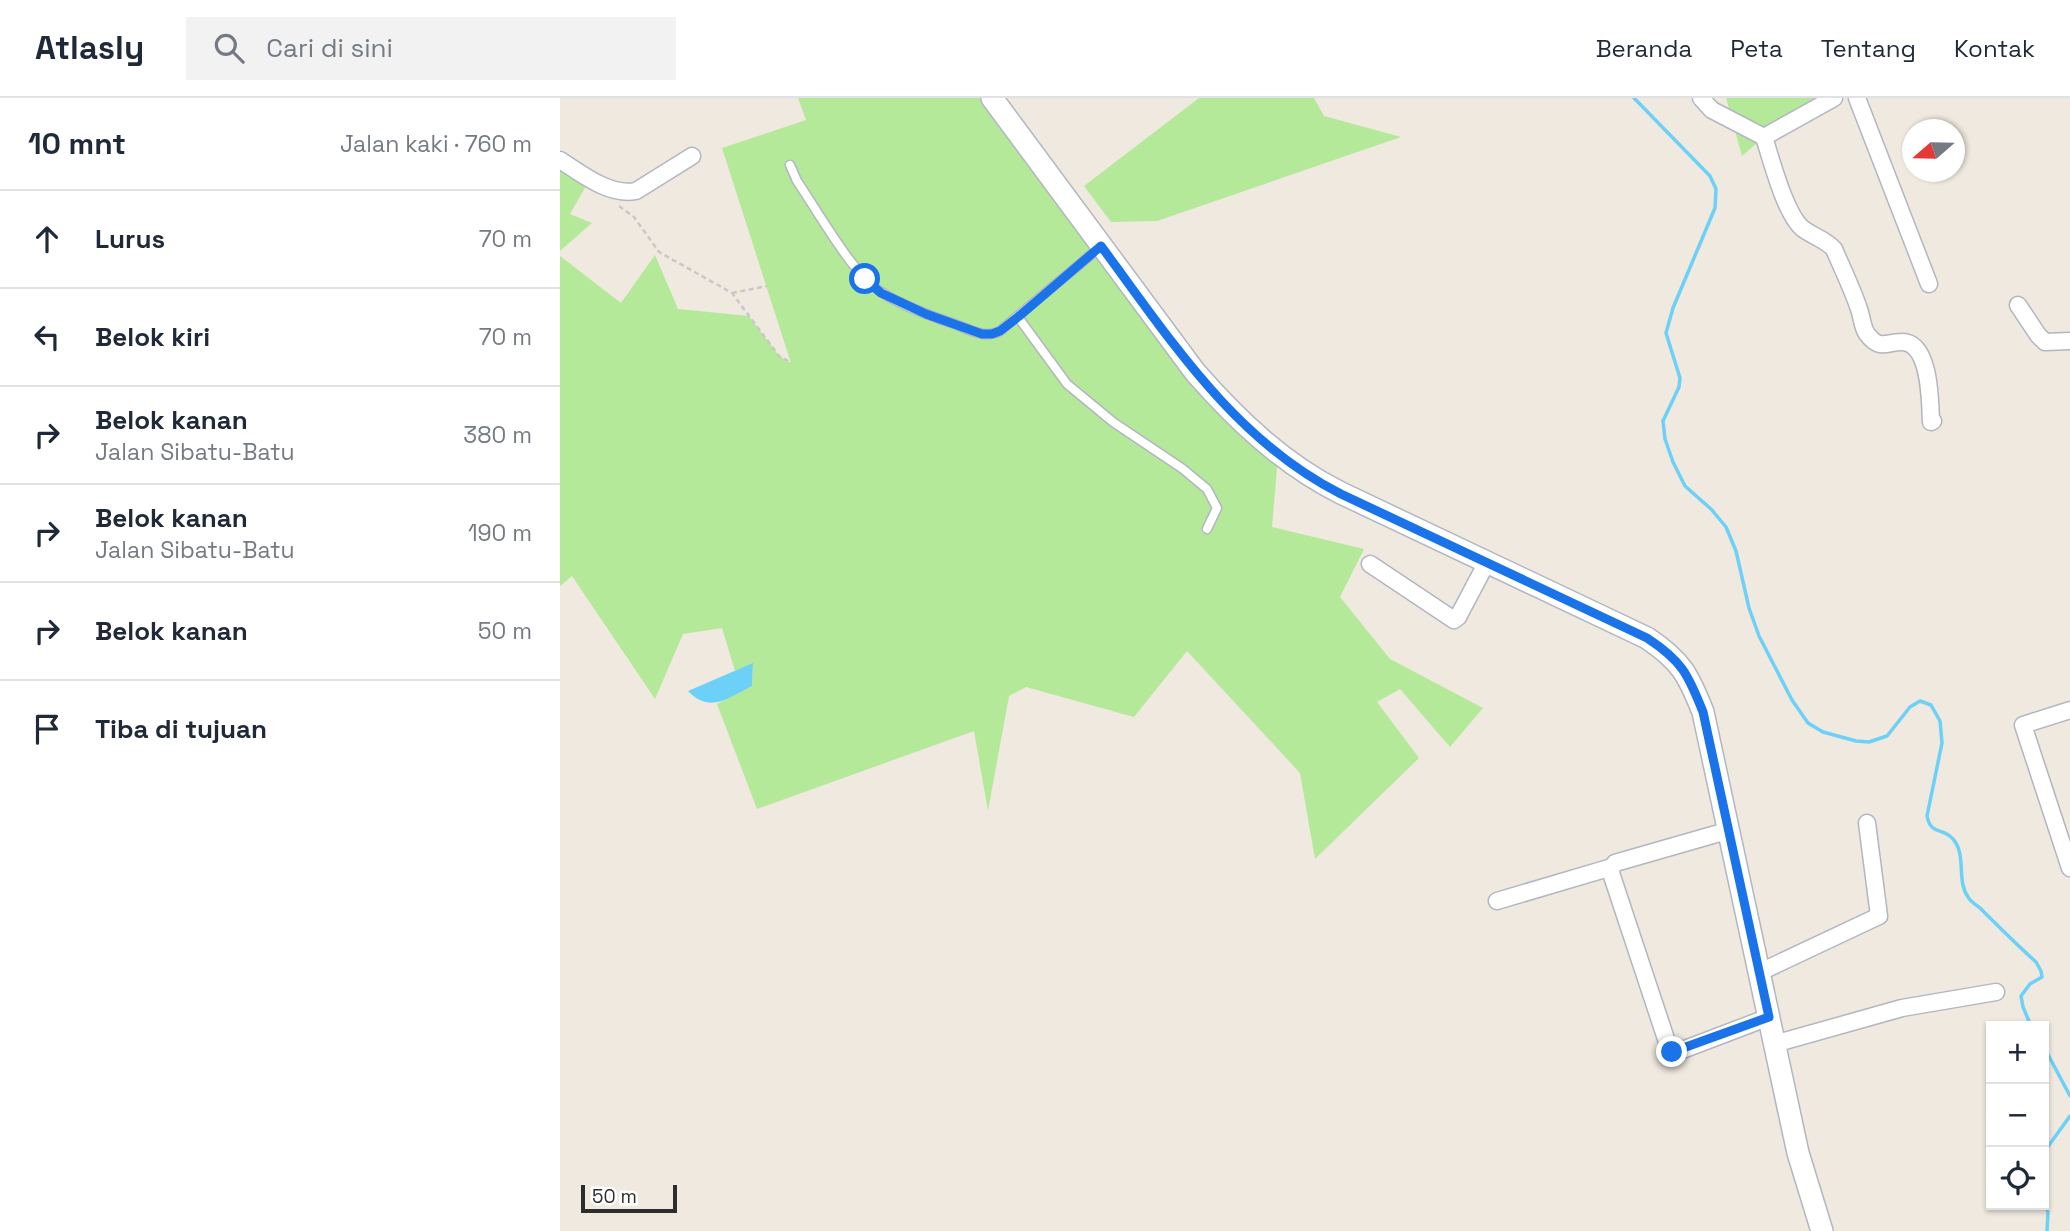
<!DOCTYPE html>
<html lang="id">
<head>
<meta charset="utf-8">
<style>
	:root { --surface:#fff; --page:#f2f2f3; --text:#1f2937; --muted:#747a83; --line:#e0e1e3 }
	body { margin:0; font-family:"Space Grotesk",sans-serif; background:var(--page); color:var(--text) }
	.controls { position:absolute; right:21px; bottom:21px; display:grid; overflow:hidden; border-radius:0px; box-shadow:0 2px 5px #0004 }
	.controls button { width:63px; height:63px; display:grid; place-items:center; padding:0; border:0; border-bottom:2px solid var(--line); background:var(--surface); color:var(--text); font:35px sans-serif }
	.compass { position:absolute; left:1342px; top:21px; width:63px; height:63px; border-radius:50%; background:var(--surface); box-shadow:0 2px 5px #0004; rotate:250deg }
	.scale { position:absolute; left:21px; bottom:18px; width:96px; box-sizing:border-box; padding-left:7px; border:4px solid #2d2d2d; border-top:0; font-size:19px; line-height:24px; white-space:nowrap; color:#2d2d2d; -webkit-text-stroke:5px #fff; paint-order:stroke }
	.stop { position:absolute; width:21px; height:21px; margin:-16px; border:5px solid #1a73e8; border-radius:50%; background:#fff }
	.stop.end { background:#1a73e8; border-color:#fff; box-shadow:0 2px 7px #0008 }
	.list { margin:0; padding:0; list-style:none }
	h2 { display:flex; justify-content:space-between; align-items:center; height:91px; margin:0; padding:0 28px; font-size:30px }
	h2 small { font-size:23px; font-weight:400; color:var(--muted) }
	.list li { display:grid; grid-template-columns:46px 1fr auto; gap:21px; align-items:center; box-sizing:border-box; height:98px; padding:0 28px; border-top:2px solid var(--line) }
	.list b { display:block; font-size:26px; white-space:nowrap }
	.list p { margin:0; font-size:23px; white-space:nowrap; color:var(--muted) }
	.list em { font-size:23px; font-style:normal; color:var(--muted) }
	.icon { flex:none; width:38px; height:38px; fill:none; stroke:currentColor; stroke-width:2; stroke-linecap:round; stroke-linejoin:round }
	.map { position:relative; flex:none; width:1510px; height:1133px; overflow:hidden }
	header { display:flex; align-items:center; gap:42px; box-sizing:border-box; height:98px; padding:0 35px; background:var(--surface); border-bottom:2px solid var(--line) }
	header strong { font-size:33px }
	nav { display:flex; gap:38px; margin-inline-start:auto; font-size:24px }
	.search { width:490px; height:63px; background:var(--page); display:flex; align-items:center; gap:18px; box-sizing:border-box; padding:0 24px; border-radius:0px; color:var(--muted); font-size:26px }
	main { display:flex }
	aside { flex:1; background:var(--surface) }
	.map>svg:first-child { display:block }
	.green { fill:#b4e999 }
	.water { fill:#6dd1f7 }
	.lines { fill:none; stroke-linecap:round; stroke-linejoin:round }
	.stream { stroke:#6dd1f7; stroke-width:3.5 }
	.lane-casing { stroke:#b3b6c1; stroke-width:11 }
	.street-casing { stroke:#b3b6c1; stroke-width:19 }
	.secondary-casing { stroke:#b3b6c1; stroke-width:24 }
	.path { stroke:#c8c8c8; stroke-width:2.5; stroke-dasharray:5 3.5; stroke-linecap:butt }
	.lane { stroke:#fff; stroke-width:8 }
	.street { stroke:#fff; stroke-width:16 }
	.secondary { stroke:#fff; stroke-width:21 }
	.route { stroke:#1a73e8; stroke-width:9 }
</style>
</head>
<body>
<header>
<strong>Atlasly</strong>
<div class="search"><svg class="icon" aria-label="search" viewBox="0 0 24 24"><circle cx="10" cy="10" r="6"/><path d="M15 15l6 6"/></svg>Cari di sini</div>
<nav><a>Beranda</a><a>Peta</a><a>Tentang</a><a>Kontak</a></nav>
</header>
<main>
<aside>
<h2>10 mnt<small>Jalan kaki · 760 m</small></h2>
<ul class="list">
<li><svg class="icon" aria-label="ahead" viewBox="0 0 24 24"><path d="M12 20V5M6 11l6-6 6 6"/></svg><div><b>Lurus</b></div><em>70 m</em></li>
<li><svg class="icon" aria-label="left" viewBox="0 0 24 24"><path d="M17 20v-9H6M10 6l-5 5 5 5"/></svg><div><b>Belok kiri</b></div><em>70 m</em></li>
<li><svg class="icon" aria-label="right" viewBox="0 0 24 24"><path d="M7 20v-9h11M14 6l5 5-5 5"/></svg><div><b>Belok kanan</b><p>Jalan Sibatu-Batu</p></div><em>380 m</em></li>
<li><svg class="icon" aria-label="right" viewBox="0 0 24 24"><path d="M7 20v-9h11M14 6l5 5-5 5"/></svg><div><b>Belok kanan</b><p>Jalan Sibatu-Batu</p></div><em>190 m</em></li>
<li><svg class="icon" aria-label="right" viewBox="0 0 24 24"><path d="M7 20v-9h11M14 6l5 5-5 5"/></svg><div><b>Belok kanan</b></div><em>50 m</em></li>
<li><svg class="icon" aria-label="arrive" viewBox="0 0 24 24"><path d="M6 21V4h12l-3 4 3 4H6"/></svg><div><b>Tiba di tujuan</b></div></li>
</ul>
</aside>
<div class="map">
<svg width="1510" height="1133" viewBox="0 0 1510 1133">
	<rect width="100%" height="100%" fill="#efe9df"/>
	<path class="green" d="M 238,0 L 446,0 L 642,267 L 719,347 L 712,429 L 804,451 L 780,499 L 830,561 L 923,610 L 890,649 L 840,591 L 817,604 L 859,660 L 755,761 L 740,675 L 627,553 L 574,619 L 466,589 L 449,598 L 428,713 L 414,633 L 197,711 L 157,606 L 192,588 L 193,566 L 175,573 L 162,530 L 123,536 L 95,601 L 12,478 L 0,488 L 0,158 L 61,205 L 95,157 L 118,211 L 189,218 L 219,258 L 231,265 L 162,50 L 246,22 Z
		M 639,0 L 754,0 L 764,18 L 841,39 L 597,123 L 551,124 L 524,88 Z
		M 1166,0 L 1274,0 L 1204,39 L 1182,58 Z
		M 0,67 L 26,88 L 10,116 L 32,125 L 0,153 Z"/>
	<path class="water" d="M 193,565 L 192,588 C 168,600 150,616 128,593 Z"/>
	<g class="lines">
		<path class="stream" d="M 1074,0 L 1150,78 L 1156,91 L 1155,110 L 1113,210 L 1106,235 L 1120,280 L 1119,289 L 1103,323 L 1105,341 L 1113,364 L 1125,388 L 1151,411 L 1166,429 L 1176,453 L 1189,510 L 1199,538 L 1232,602 L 1248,625 L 1263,634 L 1296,643 L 1309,644 L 1327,638 L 1350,609 L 1360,603 L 1371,607 L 1380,623 L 1382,645 L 1367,718 C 1371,738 1383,729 1393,741 C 1407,757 1396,782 1408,799 C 1410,803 1416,807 1420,810 C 1438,828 1457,847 1476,864 L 1481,873 L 1482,879 L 1470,886 L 1461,898 L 1463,909 L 1471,928
			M 1484,949 L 1510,998
			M 1484,1054 L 1510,1018
			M 1484,1103 L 1488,1114 L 1487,1133"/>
		<g class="lane-casing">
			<path id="lane" d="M 230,67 L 237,83 C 257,112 293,177 321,194 C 343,208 370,218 395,226 C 410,232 425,241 440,233 L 539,150
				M 458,219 L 507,286 L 553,324 L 623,371 L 647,391 L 657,410 L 647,431"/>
		</g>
		<g class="street-casing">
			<path id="street" d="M 1141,0 L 1152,12 L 1204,39 C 1211,61 1225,115 1242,130 C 1252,138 1265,141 1274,151 C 1282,170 1292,190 1299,211 C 1302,219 1302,229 1307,236 C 1320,253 1326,244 1341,244 C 1371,243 1370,305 1371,324 L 1373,323
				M 1297,0 L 1369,186
				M 1204,39 L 1274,0
				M 0,62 C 22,76 49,98 76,93 L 132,58
				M 1458,207 L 1478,237 L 1485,244 L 1510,243
				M 810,466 L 894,522 L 898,519 L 927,464
				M 1510,612 L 1463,627 L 1510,770
				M 1170,732 L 1055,765 L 1052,769 L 1051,775 L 1110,953 L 1117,954 L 1209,919
				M 937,803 L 1052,769
				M 1198,875 L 1319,818 L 1307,725
				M 1214,946 L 1342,910 L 1436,894"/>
		</g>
		<g class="secondary-casing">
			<path id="secondary" d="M 432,0 L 635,274 C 677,322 723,366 781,395 L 1087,540 C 1121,563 1128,576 1143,614 L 1238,1055 L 1262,1133"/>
		</g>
		<path class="path" d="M 59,108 L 74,119 L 99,154 L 172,195 L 219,258 L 232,265
			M 172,195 L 207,188"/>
		<use href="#lane" class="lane"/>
		<use href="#street" class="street"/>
		<use href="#secondary" class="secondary"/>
	</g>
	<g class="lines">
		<path class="route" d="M 305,181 L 321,195 L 366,216 L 422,236 L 432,236 L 440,233 L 458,219 L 541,148 C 610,241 674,342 781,396 L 1087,540 C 1122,563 1128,576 1143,614 L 1209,919 L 1112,954"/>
	</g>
</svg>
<div class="controls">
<button>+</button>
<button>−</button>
<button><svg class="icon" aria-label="locate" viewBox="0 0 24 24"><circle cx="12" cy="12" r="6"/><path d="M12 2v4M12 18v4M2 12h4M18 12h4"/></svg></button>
</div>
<svg class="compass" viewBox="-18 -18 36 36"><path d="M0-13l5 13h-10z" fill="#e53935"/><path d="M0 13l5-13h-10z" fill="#747a83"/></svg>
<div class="scale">50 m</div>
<div class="stop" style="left:305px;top:181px"></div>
<div class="stop end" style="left:1112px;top:954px"></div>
</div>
</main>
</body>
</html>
